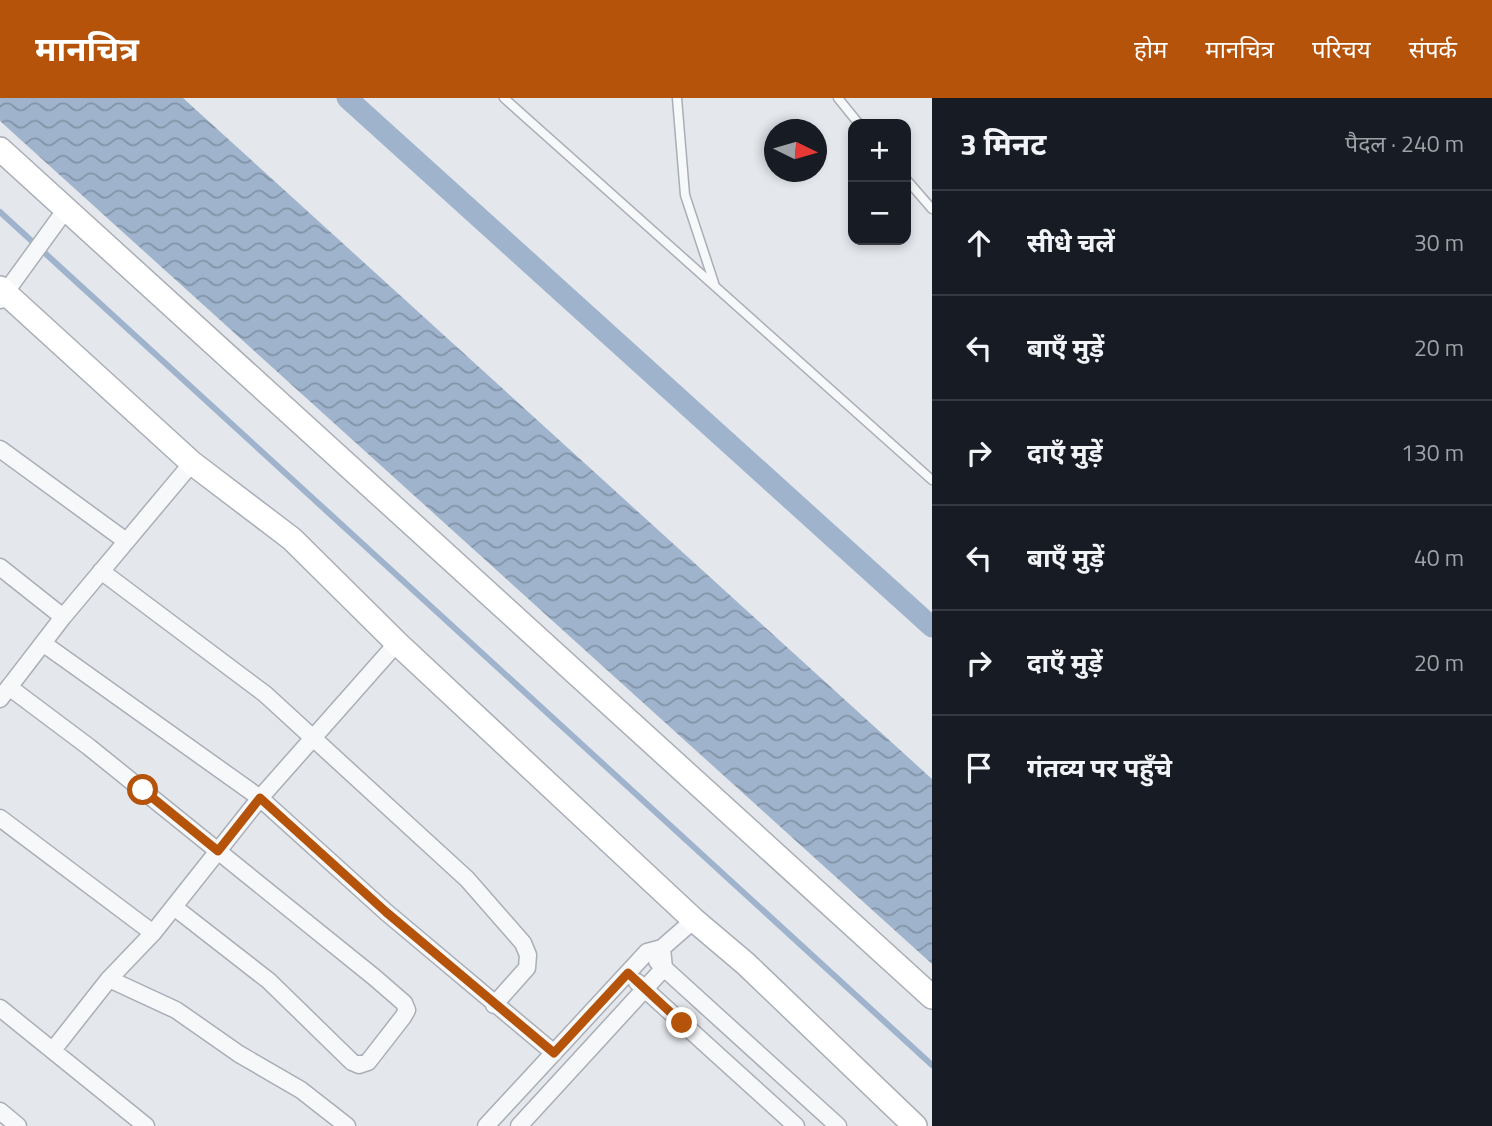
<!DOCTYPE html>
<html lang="hi">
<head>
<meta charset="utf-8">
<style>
	:root { --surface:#171b24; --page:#242831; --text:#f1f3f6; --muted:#9ea1a6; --line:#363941; --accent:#b45309 }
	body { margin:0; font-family:"Titillium Web","Noto Sans Devanagari",sans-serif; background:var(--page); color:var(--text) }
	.controls { position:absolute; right:21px; top:21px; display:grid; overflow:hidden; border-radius:14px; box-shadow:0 4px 10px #0003 }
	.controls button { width:63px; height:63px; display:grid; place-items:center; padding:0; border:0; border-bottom:2px solid var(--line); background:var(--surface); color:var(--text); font:35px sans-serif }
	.compass { position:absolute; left:764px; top:21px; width:63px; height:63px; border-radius:50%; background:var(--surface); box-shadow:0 4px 10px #0003; rotate:95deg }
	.stop { position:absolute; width:21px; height:21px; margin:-16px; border:5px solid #b45309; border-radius:50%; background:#fff }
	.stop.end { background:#b45309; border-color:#fff; box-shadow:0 2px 7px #0008 }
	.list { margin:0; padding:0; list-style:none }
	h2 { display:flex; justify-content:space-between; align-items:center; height:91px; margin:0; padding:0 28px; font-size:30px }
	h2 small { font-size:23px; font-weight:400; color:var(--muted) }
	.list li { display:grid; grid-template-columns:46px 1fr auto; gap:21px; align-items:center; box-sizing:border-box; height:105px; padding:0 28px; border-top:2px solid var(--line) }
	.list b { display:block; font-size:26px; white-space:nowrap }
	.list em { font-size:23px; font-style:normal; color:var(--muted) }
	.icon { flex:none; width:38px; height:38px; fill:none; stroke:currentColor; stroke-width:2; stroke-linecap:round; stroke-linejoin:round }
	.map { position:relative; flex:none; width:932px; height:1028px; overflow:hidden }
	header { display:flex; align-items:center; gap:42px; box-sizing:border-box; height:98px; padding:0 35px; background:var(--accent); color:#fff }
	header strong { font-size:33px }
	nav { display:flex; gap:38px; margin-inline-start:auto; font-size:24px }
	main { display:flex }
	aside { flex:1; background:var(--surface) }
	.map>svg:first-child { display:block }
	.water { fill:url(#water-waves) }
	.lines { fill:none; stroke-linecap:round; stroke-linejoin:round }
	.stream { stroke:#9fb4cc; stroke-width:6 }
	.canal { stroke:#9fb4cc; stroke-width:21 }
	.lane-casing { stroke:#a9aeb7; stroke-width:11 }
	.street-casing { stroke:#a9aeb7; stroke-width:19 }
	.secondary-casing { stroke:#a9aeb7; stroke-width:26 }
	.lane { stroke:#f7f8fa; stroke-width:8 }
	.street { stroke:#f7f8fa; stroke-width:16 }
	.secondary { stroke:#fff; stroke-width:23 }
	.route { stroke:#b45309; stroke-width:9 }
</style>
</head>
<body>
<header>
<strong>मानचित्र</strong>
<nav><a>होम</a><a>मानचित्र</a><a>परिचय</a><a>संपर्क</a></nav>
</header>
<main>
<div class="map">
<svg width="932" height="1028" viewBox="0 0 932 1028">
	<defs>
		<pattern id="water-waves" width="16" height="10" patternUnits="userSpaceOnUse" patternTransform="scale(1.75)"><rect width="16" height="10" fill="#9fb4cc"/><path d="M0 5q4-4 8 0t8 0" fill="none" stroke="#8293a7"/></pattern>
	</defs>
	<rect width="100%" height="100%" fill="#e4e7ec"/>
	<path class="water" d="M 0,0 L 183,0 L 932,681 L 932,866 L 0,23 Z"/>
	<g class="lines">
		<path class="stream" d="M 0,114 L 932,967"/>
		<path class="canal" d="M 347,0 L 932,529"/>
		<g class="lane-casing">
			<path id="lane" d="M 504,0 L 932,382
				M 677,0 L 685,97 L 714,185
				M 838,0 L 859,26
				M 906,81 L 932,111"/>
		</g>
		<g class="street-casing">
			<path id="street" d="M 0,202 L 66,111
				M 0,351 L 126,443
				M 0,469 L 63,519
				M 101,473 L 265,596 L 467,781 L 523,845 L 528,857 L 527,870 L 494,907
				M 44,546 L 260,700 L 386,814 L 554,955
				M 9,589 L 89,649 L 374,879 L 404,905 L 407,912 L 403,919 L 368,964 L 359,967 L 352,964 L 269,883 L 174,809
				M 0,601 L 63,519 L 192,365
				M 0,720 L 153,835
				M 662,850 L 694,822
				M 109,881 L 176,912 L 239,956 L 301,992 L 347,1028
				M 637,884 L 796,1028
				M 0,910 L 146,1028
				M 53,952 L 109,881 L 153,835 L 260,700 L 397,545
				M 0,1013 L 18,1028
				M 486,1028 L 647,854 L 662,850 L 664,870 L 838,1028
				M 519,1028 L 664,870 L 657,863"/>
		</g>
		<g class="secondary-casing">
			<path id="secondary" d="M 0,51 L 932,899
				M 0,190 L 192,365 L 292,441 L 397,545 L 694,822 L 746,866 L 915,1028"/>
		</g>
		<use href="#lane" class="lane"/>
		<use href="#street" class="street"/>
		<use href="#secondary" class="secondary"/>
	</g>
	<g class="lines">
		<path class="route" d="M 143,692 L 218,753 L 260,700 L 386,814 L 554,955 L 628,875 L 682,925"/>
	</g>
</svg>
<div class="controls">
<button>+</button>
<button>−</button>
</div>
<svg class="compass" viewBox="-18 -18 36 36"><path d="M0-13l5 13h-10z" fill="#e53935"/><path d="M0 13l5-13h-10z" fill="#9ea1a6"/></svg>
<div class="stop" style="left:143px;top:692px"></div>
<div class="stop end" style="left:682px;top:925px"></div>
</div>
<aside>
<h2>3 मिनट<small>पैदल · 240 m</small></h2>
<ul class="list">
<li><svg class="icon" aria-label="ahead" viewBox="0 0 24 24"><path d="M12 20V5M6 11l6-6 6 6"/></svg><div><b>सीधे चलें</b></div><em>30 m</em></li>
<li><svg class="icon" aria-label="left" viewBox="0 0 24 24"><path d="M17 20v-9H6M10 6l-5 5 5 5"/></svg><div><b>बाएँ मुड़ें</b></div><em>20 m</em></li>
<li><svg class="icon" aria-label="right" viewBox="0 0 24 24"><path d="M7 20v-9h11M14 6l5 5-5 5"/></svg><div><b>दाएँ मुड़ें</b></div><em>130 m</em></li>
<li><svg class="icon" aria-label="left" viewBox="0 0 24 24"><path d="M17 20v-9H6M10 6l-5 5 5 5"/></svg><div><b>बाएँ मुड़ें</b></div><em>40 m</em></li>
<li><svg class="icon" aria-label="right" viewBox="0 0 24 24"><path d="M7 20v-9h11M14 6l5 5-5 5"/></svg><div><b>दाएँ मुड़ें</b></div><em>20 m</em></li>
<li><svg class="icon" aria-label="arrive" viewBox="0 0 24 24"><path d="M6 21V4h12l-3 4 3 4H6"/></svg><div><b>गंतव्य पर पहुँचे</b></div></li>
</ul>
</aside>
</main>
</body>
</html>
